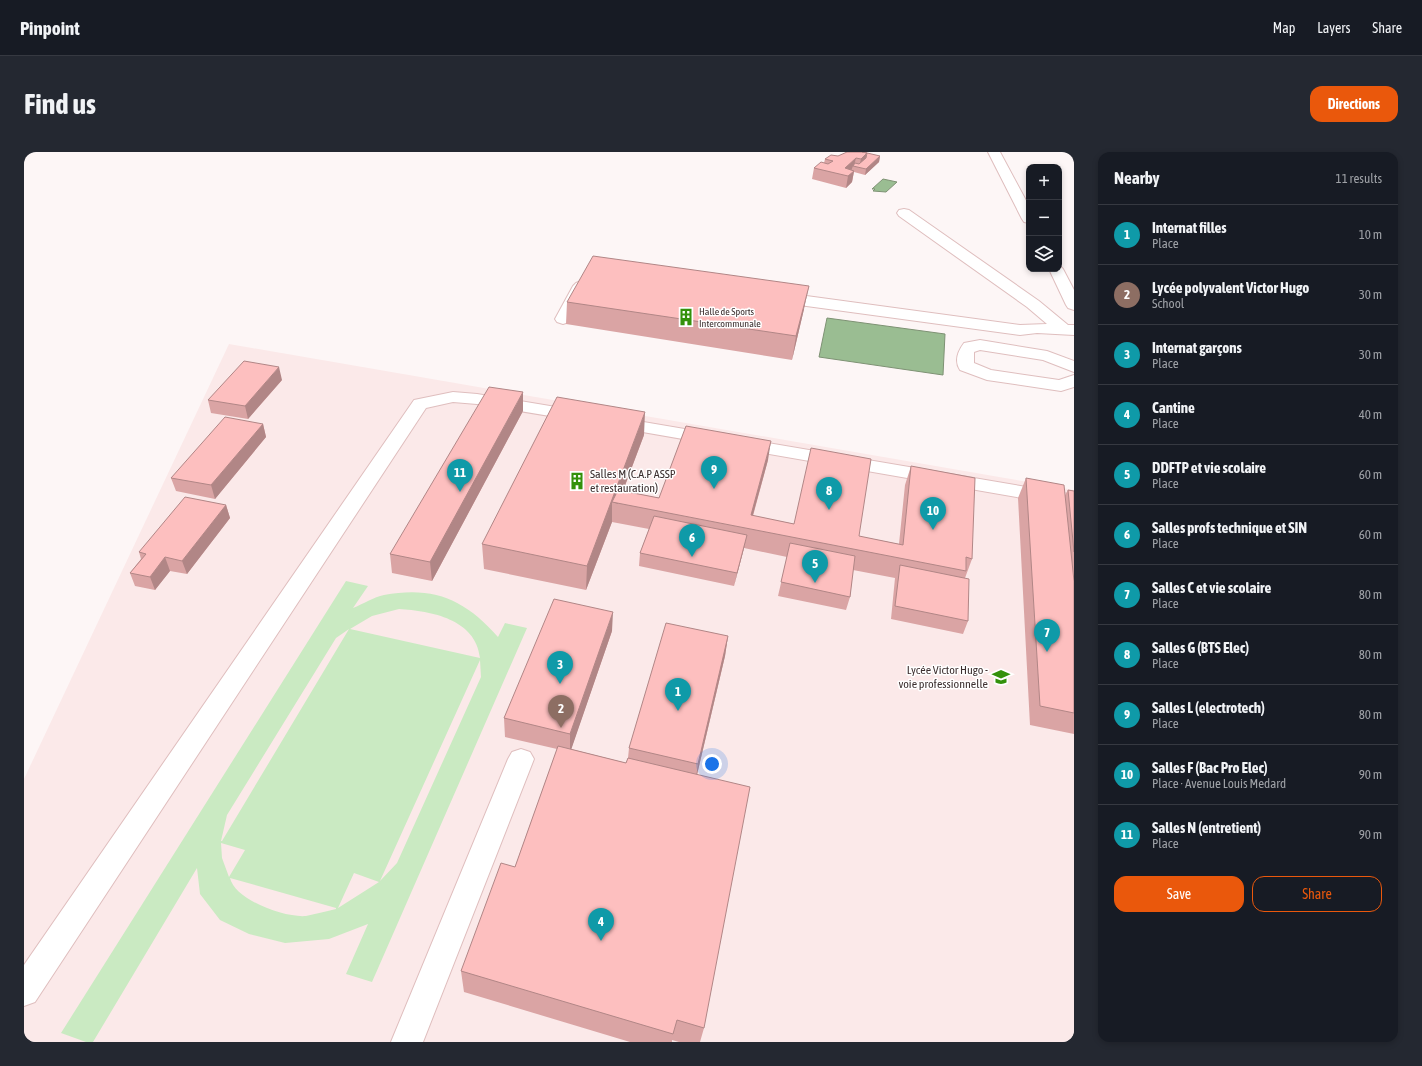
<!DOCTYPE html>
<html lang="en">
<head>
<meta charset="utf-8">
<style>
	:root { --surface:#171b24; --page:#242831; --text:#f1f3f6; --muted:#9ea1a6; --line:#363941; --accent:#ea580c }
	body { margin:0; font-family:"Asap Condensed",sans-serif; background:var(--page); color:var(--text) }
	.controls { position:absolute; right:12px; top:12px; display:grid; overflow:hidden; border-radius:8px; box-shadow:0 2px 6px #0003 }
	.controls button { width:36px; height:36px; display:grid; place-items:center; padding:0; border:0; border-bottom:1px solid var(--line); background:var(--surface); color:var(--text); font:20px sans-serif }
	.you { position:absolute; left:688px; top:612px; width:14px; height:14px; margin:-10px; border:3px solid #fff; border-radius:50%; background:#1a73e8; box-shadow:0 0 0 6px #1a73e833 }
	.badge { display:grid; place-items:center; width:26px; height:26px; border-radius:50%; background:var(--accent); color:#fff; font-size:13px; font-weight:700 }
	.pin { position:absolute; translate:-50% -33px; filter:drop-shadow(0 1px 2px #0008) }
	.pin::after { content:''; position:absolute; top:21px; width:14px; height:12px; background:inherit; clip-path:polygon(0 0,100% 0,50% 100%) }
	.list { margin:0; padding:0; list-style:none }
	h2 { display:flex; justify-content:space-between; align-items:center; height:52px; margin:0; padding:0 16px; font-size:17px }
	h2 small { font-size:13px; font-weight:400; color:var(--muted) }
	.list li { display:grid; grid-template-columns:26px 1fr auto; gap:12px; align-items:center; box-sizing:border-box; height:60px; padding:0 16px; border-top:1px solid var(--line) }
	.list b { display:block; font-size:15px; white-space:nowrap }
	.list p { margin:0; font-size:13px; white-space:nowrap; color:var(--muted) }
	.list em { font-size:13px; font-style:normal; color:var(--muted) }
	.actions { display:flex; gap:8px; padding:12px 16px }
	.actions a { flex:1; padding:9px 0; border:1px solid var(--accent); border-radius:12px; text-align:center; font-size:14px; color:var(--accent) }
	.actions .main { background:var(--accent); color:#fff }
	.icon { flex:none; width:22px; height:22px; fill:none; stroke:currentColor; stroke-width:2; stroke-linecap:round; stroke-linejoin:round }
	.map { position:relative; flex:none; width:1050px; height:890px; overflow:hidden; border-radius:12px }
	header { display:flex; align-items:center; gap:24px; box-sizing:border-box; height:56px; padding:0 20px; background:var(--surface); border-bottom:1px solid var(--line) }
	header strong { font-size:19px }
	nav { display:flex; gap:22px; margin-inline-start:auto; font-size:14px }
	.intro { display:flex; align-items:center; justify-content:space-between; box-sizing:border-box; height:96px; padding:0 24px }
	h1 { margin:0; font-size:28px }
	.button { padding:10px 18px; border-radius:12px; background:var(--accent); color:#fff; font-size:14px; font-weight:700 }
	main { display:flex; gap:24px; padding:0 24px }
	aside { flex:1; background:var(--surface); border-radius:12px; box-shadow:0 2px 6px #0003 }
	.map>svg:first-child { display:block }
	.built { fill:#fbe9e9 }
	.green { fill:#caeac2; fill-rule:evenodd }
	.water { fill:#9abd92; stroke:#7e9274 }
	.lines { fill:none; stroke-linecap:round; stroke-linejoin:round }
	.minor-casing { stroke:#dfbebe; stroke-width:2 }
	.minor { fill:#fff; fill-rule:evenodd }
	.wall { fill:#daa4a4 }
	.shaded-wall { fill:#b18686 }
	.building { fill:#fdbfbf; stroke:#b18686 }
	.labels { text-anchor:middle; stroke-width:3; stroke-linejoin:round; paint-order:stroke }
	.far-poi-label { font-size:10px; fill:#3c2f2f; stroke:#fff; text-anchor:start }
	.poi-label { font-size:12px; fill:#3c2f2f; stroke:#fff; text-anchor:start }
</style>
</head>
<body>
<header>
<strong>Pinpoint</strong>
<nav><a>Map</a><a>Layers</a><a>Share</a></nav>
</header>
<div class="intro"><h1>Find us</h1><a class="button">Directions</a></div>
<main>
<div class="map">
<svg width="1050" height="890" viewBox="0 0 1050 890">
	<rect width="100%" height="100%" fill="#fdf6f6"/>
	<path class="built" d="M 205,192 L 1050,338 L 1050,890 L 0,890 L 0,627 Z"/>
	<path class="green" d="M 322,429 L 344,434 L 329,456 C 339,452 350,445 360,443 C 411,434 441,448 474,485 L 481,471 L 503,476 L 348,830 L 322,822 L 344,772 L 305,787 L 261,791 L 225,782 L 196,768 L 176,742 L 173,716 L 69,890 L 62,890 L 37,881 ZM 375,457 C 407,459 452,467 456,506 L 326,477 L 348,464 ZM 325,477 L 198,689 L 197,689 L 203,663 L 312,486 ZM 456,508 L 457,525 L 373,711 L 356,729 ZM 197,691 L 221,698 L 205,725 L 198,706 ZM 330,721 L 355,730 L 314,756 ZM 206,726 L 312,756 L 312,757 C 303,759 292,762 282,764 C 261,766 211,748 206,726 Z"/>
	<path class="water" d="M 859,27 L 873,30 L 862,40 L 849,39 L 851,37 L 848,37 Z
		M 803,166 L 921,182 L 919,223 L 795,205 Z"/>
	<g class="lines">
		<g class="minor-casing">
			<path id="minor" d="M 964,0 L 976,0 L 1005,54 L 1005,71 L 1000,70 L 998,67 Z
				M 880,57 L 885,58 L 1015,149 L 1044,173 L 1050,173 L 1050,183 L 1013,181 L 996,183 L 753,150 L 748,148 L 745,145 L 748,142 L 753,140 L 996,173 L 1023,172 L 1003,155 L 875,64 L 873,61 L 875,58 Z
				M 1035,113 L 1039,117 L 1050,138 L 1050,158 L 1044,156 L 1042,153 L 1025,117 L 1035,117 Z
				M 557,129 L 562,131 L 565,134 L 547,167 L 545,170 L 539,172 L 533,170 L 531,167 L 549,134 L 552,131 Z
				M 956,188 L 1023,199 L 1050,209 L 1050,220 L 1019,208 L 956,198 L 950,200 L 950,211 L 967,218 L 1035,228 L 1050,223 L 1050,235 L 1037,239 L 963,228 L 936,218 C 930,209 934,199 940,191 Z
				M 429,240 L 453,242 L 556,259 L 562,260 L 565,264 L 562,268 L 556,269 L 453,252 L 429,250 L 402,256 L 11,850 L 0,854 L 0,813 L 390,248 Z
				M 590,265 L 1050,343 L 1050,355 L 584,274 L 581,270 L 584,266 Z
				M 497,597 L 506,600 L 510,607 L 399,890 L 367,890 L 484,607 L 488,600 Z"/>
		</g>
		<use href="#minor" class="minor"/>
	</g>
	<path class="wall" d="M 814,4 L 856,4 L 855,10 L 841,23 L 830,20 L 828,30 L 822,36 L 788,27 L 790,16 L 800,11 L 801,7 Z
		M 543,150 L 780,157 L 768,208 L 542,172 Z
		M 258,228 L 224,267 L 187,261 L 184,248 Z
		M 499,259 L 408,429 L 368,421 L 366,402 Z
		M 239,272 L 242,285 L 191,347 L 152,339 L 147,326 Z
		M 620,283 L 599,339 L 635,346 L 744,308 L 729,364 L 875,392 L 881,333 L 887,314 L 948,407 L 941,426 L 944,469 L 939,482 L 867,467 L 871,426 L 829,418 L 826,445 L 822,458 L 754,444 L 763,405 L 720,396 L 710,434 L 615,414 L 616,401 L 625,377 L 588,370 L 562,438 L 460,417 L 458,392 Z
		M 1002,326 L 1041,343 L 1044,338 L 1050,339 L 1050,582 L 1006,573 L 994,346 Z
		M 202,353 L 206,366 L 163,422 L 146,419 L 131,438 L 111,434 L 106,421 L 117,407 L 115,400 Z
		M 588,479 L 547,597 L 602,611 L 604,606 L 605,596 L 704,484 L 701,504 L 673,623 L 680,876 L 676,890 L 655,890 L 648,888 L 648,890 L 606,890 L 440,840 L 437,819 L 491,715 L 533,597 L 481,585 L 480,566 Z"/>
	<path class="shaded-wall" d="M 843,1 L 840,12 L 835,15 L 837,7 Z
		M 856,4 L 855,10 L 841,23 L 842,17 Z
		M 832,6 L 830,14 L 829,14 L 827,19 L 821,16 Z
		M 830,19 L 828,30 L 822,36 L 824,24 Z
		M 785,134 L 780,157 L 768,208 L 772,184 Z
		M 255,215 L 258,228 L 224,267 L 221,254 Z
		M 499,240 L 499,259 L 408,429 L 406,410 Z
		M 621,260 L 620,283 L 594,352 L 588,350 L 588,370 L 562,438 L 563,414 Z
		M 239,272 L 242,285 L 191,347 L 187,333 Z
		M 747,289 L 744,308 L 725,377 L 727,363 Z
		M 202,353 L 206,366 L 163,422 L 158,409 Z
		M 723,383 L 720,396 L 710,434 L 713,421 Z
		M 141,405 L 146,419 L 131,438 L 126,425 Z
		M 589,460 L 588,479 L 546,601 L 546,582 Z
		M 704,484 L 701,504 L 671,631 L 674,612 Z"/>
	<path class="building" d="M 823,0 L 838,0 L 843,1 L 837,7 L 832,6 L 821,16 L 830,19 L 824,24 L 790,16 L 797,10 L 804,12 L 809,9 L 801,7 L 807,3 L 814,4 Z
		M 838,0 L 839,0 L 856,4 L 842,17 L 829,14 L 831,11 L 835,12 L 842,6 L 843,1 Z
		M 569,104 L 785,134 L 772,184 L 543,150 Z
		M 220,209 L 255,215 L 221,254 L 184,248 Z
		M 465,235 L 499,240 L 406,410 L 366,402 Z
		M 533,245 L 621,260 L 563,414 L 458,392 Z
		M 201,265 L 239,272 L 187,333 L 147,326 Z
		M 662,274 L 747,289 L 727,363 L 770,372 L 787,296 L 847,307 L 835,384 L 879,393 L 887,314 L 951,326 L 948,407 L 942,405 L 942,419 L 588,350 L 594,338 L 635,346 Z
		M 1002,326 L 1040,333 L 1050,429 L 1050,561 L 1016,554 Z
		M 1044,338 L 1050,339 L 1050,400 Z
		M 161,345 L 202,353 L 158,409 L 141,405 L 126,425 L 106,421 L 122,402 L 115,400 Z
		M 630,364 L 723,383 L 713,421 L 616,401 Z
		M 766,391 L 831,404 L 826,445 L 757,430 Z
		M 876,413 L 945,427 L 944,469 L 871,454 Z
		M 530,447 L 589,460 L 546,582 L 480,566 Z
		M 642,471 L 704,484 L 674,612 L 605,596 Z
		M 534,594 L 602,611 L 604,606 L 726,635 L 680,876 L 653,868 L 649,882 L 437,819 L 477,711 L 491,715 Z"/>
	<defs>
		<g id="building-bare" transform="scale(1.38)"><path d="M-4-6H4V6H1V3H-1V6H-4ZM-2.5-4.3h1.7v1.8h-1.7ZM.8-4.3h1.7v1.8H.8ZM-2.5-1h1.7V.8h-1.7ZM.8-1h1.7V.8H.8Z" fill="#33910b" stroke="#fff" stroke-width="2.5" paint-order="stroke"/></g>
		<g id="school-bare" transform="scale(1.38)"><path d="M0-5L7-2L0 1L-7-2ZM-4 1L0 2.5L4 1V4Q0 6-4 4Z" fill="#33910b" stroke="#fff" stroke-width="2.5" paint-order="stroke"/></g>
	</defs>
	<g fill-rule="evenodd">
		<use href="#building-bare" x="662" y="165"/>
		<use href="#building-bare" x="553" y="329"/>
		<use href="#school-bare" x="977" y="525"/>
	</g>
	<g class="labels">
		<g class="far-poi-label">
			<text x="675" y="163">Halle de Sports<tspan x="675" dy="12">Intercommunale</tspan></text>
		</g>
		<g class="poi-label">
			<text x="566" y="326">Salles M (C.A.P ASSP<tspan x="566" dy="14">et restauration)</tspan></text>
			<text x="964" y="522" text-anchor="end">Lycée Victor Hugo -<tspan x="964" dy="14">voie professionnelle</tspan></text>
		</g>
	</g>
</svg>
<div class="controls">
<button>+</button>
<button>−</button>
<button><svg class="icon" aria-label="layers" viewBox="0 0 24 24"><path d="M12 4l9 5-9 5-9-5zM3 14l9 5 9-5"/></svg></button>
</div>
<div class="you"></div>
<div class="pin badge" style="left:654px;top:559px;background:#0f9aa8">1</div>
<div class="pin badge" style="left:537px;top:576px;background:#8d6e63">2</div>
<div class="pin badge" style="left:536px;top:532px;background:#0f9aa8">3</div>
<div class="pin badge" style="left:577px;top:789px;background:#0f9aa8">4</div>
<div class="pin badge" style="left:791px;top:431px;background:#0f9aa8">5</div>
<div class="pin badge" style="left:668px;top:405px;background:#0f9aa8">6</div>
<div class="pin badge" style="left:1023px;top:500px;background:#0f9aa8">7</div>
<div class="pin badge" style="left:805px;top:358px;background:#0f9aa8">8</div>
<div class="pin badge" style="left:690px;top:337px;background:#0f9aa8">9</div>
<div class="pin badge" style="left:909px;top:378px;background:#0f9aa8">10</div>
<div class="pin badge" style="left:436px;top:340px;background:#0f9aa8">11</div>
</div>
<aside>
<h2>Nearby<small>11 results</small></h2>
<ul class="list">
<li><span class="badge" style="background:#0f9aa8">1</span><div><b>Internat filles</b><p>Place</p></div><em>10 m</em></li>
<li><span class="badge" style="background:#8d6e63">2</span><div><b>Lycée polyvalent Victor Hugo</b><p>School</p></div><em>30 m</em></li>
<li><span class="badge" style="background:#0f9aa8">3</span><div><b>Internat garçons</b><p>Place</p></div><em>30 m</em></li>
<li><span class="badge" style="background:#0f9aa8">4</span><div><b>Cantine</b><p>Place</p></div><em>40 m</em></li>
<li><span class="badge" style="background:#0f9aa8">5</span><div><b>DDFTP et vie scolaire</b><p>Place</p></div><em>60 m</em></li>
<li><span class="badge" style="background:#0f9aa8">6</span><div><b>Salles profs technique et SIN</b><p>Place</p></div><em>60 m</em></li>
<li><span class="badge" style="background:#0f9aa8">7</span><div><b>Salles C et vie scolaire</b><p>Place</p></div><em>80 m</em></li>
<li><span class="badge" style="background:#0f9aa8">8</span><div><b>Salles G (BTS Elec)</b><p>Place</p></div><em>80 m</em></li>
<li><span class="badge" style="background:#0f9aa8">9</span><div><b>Salles L (electrotech)</b><p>Place</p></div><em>80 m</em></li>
<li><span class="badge" style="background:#0f9aa8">10</span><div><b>Salles F (Bac Pro Elec)</b><p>Place · Avenue Louis Medard</p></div><em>90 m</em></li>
<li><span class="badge" style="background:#0f9aa8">11</span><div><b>Salles N (entretient)</b><p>Place</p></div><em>90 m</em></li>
</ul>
<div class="actions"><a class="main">Save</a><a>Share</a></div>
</aside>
</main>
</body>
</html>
